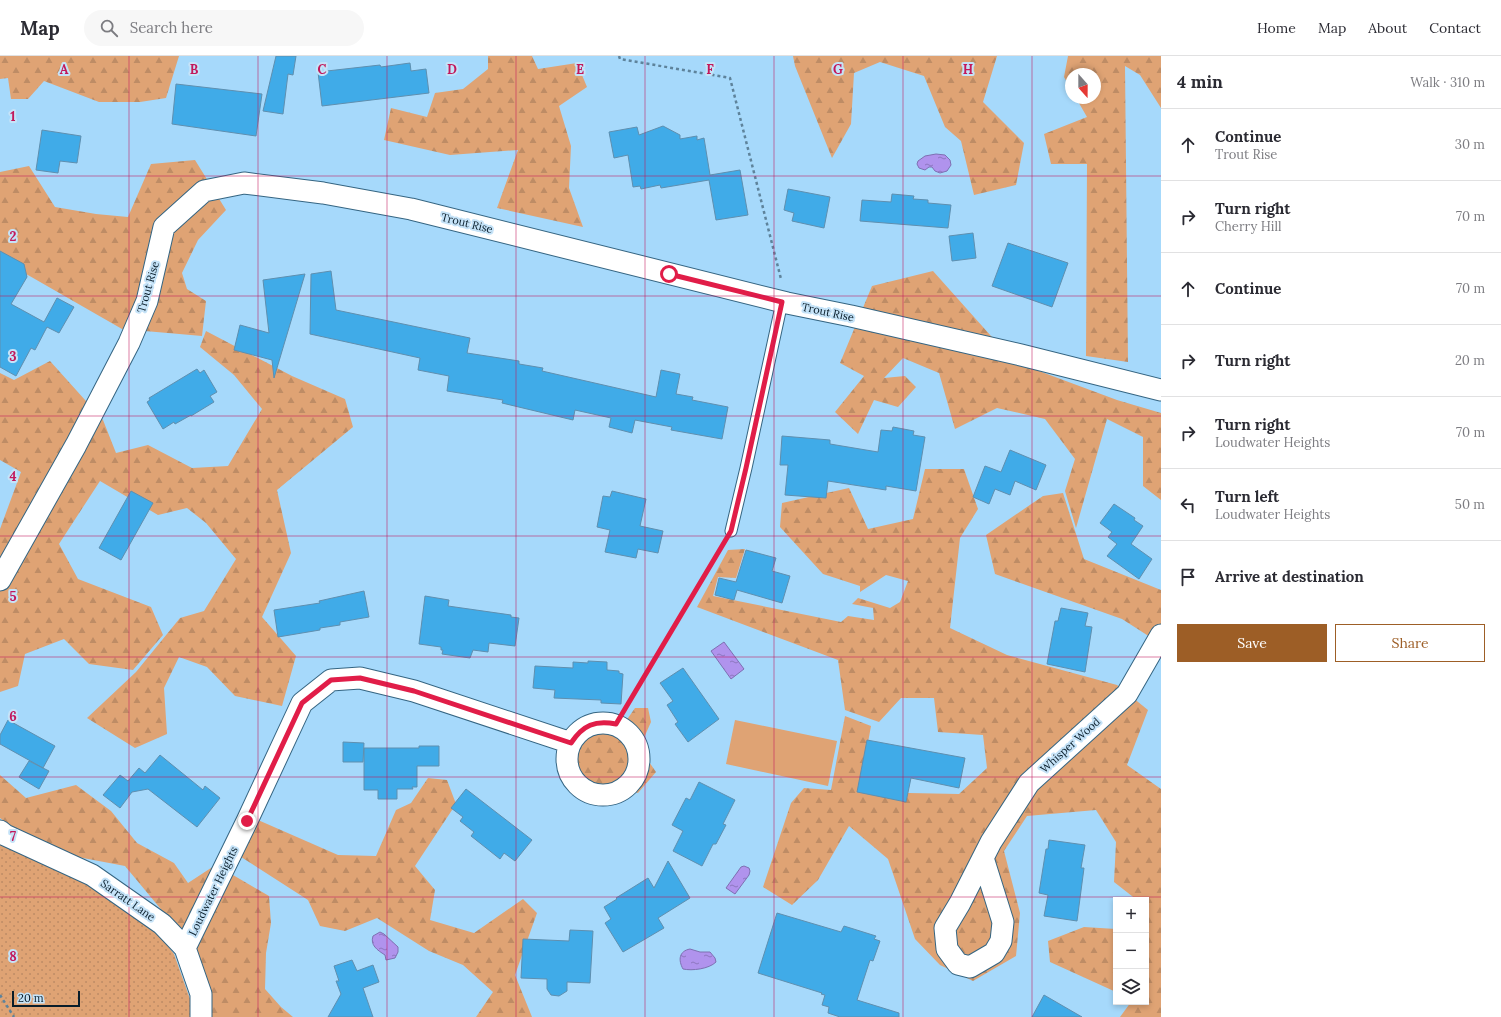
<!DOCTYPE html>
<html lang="en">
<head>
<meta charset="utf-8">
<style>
	:root { --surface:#fff; --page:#f7f7f7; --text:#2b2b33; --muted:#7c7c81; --line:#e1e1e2; --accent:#9d5e26 }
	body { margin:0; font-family:Lora,serif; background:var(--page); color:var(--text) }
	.controls { position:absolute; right:12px; bottom:12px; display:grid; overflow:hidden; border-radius:0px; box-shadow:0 2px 6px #0003 }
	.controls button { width:36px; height:36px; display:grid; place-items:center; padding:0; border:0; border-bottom:1px solid var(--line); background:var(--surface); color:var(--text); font:20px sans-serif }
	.compass { position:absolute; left:1065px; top:12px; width:36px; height:36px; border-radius:50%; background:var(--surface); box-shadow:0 2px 6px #0003; rotate:159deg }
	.scale { position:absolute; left:12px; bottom:10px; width:68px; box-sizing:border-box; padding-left:4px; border:2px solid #091d2a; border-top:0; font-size:11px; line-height:14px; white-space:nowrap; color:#091d2a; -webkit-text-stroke:3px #c5e3f8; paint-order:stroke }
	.stop { position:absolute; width:12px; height:12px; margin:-9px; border:3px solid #e11d48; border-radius:50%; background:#fff }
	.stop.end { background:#e11d48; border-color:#fff; box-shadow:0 1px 4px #0008 }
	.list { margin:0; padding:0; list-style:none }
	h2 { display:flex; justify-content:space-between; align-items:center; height:52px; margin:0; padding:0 16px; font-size:17px }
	h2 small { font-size:13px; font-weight:400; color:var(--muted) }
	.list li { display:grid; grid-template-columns:26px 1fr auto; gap:12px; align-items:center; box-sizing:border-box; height:72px; padding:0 16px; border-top:1px solid var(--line) }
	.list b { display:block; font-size:15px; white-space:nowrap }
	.list p { margin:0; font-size:13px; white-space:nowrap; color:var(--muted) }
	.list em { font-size:13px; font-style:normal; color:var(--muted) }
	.actions { display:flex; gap:8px; padding:12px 16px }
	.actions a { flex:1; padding:9px 0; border:1px solid var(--accent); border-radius:0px; text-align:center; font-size:14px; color:var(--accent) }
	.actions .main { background:var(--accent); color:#fff }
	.icon { flex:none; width:22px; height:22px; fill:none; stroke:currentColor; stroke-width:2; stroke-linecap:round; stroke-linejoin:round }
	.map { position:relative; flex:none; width:1161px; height:961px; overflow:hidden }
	header { display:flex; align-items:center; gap:24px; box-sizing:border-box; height:56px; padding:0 20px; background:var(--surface); border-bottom:1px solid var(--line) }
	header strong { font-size:19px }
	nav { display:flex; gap:22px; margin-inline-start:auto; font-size:14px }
	.search { width:280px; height:36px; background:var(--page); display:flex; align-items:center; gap:10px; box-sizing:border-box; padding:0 14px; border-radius:22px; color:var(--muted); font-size:15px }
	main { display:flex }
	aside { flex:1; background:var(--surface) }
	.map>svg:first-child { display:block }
	.grass { fill:url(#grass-dots) }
	.forest { fill:url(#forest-firs) }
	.pitch { fill:#dfa374 }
	.water { fill:url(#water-ripples); stroke:#7e70b2 }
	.building { fill:#40abe8; stroke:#5f8faf }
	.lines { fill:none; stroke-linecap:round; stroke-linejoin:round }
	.lane-casing { stroke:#356582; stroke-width:13 }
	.street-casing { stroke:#356582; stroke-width:23 }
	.path { stroke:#5e839b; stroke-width:2.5; stroke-dasharray:3 3; stroke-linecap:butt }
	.lane { stroke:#fff; stroke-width:11 }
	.street { stroke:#fff; stroke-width:21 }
	.route { stroke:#e11d48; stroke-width:5 }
	.grid { fill:none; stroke:#c2185b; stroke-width:1; stroke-opacity:0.55 }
	.labels { text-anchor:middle; stroke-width:4; stroke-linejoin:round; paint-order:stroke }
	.street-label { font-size:11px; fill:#091d2a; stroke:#c5e3f8 }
	.grid-label { font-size:13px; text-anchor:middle; font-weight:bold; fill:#c2185b; stroke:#c5e3f8; stroke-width:4; stroke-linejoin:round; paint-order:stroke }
</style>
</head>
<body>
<header>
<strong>Map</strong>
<div class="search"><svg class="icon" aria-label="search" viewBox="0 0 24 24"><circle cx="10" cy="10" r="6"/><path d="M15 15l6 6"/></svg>Search here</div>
<nav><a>Home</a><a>Map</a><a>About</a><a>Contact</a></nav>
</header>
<main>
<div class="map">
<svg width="1161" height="961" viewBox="0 0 1161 961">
	<defs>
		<pattern id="grass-dots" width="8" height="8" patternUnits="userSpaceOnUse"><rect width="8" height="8" fill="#dfa374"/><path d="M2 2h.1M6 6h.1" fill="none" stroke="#be8c65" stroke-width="1.8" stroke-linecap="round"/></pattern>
		<pattern id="forest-firs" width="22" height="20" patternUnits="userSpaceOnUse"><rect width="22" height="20" fill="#dfa374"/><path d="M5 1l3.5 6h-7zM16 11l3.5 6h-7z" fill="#be8c65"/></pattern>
		<pattern id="water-ripples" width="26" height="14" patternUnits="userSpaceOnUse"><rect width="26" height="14" fill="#b093ed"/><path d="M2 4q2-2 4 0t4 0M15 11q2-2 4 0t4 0" fill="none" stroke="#8d77c0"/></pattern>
	</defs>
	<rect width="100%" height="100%" fill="#a6d9fb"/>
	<path class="grass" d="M 0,784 L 88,827 L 155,873 L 174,898 L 190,943 L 191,961 L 0,961 Z"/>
	<path class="forest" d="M 0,0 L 179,0 L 166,42 L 140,46 L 99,46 L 44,25 L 28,43 L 11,43 L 8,22 L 0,23 Z
		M 488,0 L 532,0 L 538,13 L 577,7 L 587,31 L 559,50 L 571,90 L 569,132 L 583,171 L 497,152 L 518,94 L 450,99 L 384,84 L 391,52 L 427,61 L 435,37 L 463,33 L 488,13 Z
		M 793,0 L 997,0 L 983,46 L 1024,87 L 1016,129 L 974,139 L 961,85 L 945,71 L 924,20 L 880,6 L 854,17 L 851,68 L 832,102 L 795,10 Z
		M 1068,0 L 1161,0 L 1161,52 L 1140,19 L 1125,10 L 1128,306 L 1086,300 L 1087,108 L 1051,108 L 1044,78 L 1087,61 L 1076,42 L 1095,42 L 1095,18 L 1071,18 L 1071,33 L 1064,21 Z
		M 195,104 L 226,154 L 198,184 L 182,217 L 187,233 L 206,245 L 202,280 L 122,273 L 0,203 L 0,116 L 29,110 L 55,151 L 96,158 L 128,161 L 151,108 Z
		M 933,215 L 991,280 L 1039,315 L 1117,344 L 1161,357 L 1161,444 L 1143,430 L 1143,381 L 1107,363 L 1076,472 L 1065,435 L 1075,403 L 1045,363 L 997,352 L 955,373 L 939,317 L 903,302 L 884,322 L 905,320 L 916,331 L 898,351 L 874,344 L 858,378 L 835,356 L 864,320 L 840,307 L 872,230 Z
		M 206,275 L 292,320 L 345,343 L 353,371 L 277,434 L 291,497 L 262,561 L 296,600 L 282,650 L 235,640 L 207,611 L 179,601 L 164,632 L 167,678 L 135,692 L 87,662 L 136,616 L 180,562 L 204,555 L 236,503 L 206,467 L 187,452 L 158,459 L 100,425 L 59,488 L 78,523 L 151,551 L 163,579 L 133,614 L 89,608 L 64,583 L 25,598 L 18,630 L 0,636 L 0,473 L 21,416 L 0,404 L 0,317 L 14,324 L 50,305 L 103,364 L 116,397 L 148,389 L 192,412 L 228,410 L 262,353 L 234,319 L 200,291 Z
		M 925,413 L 964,413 L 978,453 L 960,482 L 950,572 L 1007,599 L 1117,629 L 1148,654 L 1127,709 L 1161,733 L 1161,961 L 1120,961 L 1131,946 L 1146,946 L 1147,851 L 1146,844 L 1137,844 L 1114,826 L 1116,786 L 1096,754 L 1027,760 L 1004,795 L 1020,857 L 1016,900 L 973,925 L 940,909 L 915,883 L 888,803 L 849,770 L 818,824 L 792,849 L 763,831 L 791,747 L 804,732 L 831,734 L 845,660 L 871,670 L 859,736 L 959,738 L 987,712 L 983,679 L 938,676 L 934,642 L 901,642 L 879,666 L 845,654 L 838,604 L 697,551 L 728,494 L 745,493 L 736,522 L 718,521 L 713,540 L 841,566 L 848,560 L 874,564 L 873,552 L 852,548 L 858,542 L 890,552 L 900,546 L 908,525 L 886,519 L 860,536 L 860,530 L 823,518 L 780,471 L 782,447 L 849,432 L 868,473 L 913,463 Z
		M 1063,437 L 1084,503 L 1161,534 L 1161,588 L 1122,563 L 995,518 L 986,479 L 1043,440 Z
		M 635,652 L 648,652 L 651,666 L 643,684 L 645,700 L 656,716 L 638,737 C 632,735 624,731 617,730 C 611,730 605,735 599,733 C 573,726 574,702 582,680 L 598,671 L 619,675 Z
		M 0,719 L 26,742 L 76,729 L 111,755 L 137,787 L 174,807 L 188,827 L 217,808 L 233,819 L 269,840 L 271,867 L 266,897 L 265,933 L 281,951 L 293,961 L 204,961 L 179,875 L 125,810 L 62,798 L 11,771 L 0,762 Z
		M 428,722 L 447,724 L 456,748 L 415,810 L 435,834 L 430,864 L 474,877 L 523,843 L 537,857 L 515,919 L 532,961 L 476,961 L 493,936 L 463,909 L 429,895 L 377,862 L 345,875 L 320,870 L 308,844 L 227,792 L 244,758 L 338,799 L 376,800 L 396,754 L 411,747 Z
		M 1084,871 L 1116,873 L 1116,936 L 1050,906 L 1048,885 Z"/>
	<path class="pitch" d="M 735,664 L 837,685 L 828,730 L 726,708 Z"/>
	<path class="water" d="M 936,98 L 945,99 L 950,104 L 951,109 L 947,115 L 940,117 L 935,115 L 932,111 L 929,111 L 925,114 L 919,112 L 917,108 L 918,105 L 925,100 Z
		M 724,586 L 744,613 L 731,623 L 711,595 Z
		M 744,810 L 749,812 L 750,815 L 749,819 L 735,838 L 726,832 L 741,811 Z
		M 380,876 L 384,878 L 398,891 L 398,896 L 395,902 L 386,904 L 385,899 C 377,894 370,889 373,880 Z
		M 690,893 L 700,896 L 710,896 L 715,902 L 716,906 C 709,913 692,915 683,913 C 678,904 679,895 690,893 Z"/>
	<path class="building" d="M 276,0 L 296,0 L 293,19 L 288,18 L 283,58 L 263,55 Z
		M 410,7 L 411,15 L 426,13 L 429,37 L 322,50 L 318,16 L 380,9 L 381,11 Z
		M 176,28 L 262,38 L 256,80 L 172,68 Z
		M 663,70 L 680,79 L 680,83 L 697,80 L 697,84 L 704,82 L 710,119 L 740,114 L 748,159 L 716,164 L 709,124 L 661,132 L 660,129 L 641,133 L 640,130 L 633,131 L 628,99 L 614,102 L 609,76 L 637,71 L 639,79 Z
		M 42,74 L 81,80 L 77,107 L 60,105 L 58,117 L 36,114 Z
		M 788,133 L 830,141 L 824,172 L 792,165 L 794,157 L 784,154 Z
		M 892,138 L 914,140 L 913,143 L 928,144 L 928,147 L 951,149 L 948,172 L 860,165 L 862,144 L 891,146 Z
		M 973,177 L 976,202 L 952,205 L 949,180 Z
		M 1008,187 L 1068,207 L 1052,251 L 992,230 Z
		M 0,195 L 24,208 L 27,221 L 11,248 L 44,266 L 57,242 L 74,251 L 59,277 L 47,271 L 35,294 L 31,292 L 16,320 L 0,311 Z
		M 331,215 L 336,254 L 470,282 L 467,297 L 519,305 L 519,308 L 543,312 L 542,315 L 656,341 L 661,314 L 680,318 L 676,338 L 693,341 L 692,344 L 728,351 L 722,383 L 671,374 L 672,371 L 635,364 L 632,377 L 609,371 L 611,362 L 575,354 L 573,364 L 502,347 L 503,344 L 447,335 L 449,320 L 418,314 L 420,302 L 310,278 L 311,218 Z
		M 305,218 L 274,322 L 272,304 L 234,294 L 240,269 L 269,277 L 263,224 Z
		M 197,313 L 200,317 L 204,314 L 217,336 L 210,340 L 214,346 L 191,360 L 191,359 L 175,368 L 174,366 L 163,373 L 147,346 L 150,344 L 149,342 Z
		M 893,371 L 914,375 L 913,379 L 925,381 L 916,435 L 886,430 L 886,434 L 828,425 L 826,442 L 785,439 L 788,409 L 780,409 L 782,380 L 830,384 L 830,388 L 878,396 L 881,374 L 892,375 Z
		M 1010,394 L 1046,409 L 1036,434 L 1015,425 L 1010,439 L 995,433 L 989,448 L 973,441 L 985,410 L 1001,416 Z
		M 131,435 L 153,447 L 121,504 L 99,492 Z
		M 612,435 L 646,443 L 640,470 L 663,475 L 658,497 L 638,493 L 636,502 L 605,496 L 610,474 L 597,471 L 603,440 L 610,441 Z
		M 1114,448 L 1135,462 L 1134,464 L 1143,470 L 1131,488 L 1152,503 L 1139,523 L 1107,500 L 1117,488 L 1108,481 L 1112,476 L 1100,467 Z
		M 746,494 L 776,502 L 772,515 L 790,520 L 782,547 L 737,534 L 734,544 L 715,539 L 719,522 L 736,526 Z
		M 364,535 L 369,561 L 340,566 L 340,569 L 320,572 L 320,574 L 278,581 L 274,554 L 320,547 L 319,545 Z
		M 425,540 L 449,544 L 448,550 L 511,559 L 511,561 L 519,562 L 515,590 L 489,587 L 488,596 L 473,594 L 470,602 L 442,598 L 443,594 L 441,594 L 441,591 L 419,588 Z
		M 1061,552 L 1088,557 L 1085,570 L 1092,571 L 1085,616 L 1047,608 L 1055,565 L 1058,565 Z
		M 588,605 L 607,606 L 607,614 L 619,615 L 619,617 L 623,618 L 621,648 L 601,647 L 601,644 L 554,642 L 555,634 L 533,632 L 535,610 L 573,612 L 573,606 L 588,607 Z
		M 683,612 L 719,663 L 688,686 L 675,668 L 678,666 L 667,649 L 673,645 L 660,627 Z
		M 8,664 L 55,690 L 43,712 L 0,688 L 0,679 Z
		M 867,684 L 965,702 L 959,732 L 911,722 L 906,746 L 857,736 Z
		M 343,686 L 364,687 L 363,706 L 343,706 Z
		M 419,690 L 439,690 L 439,710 L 417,710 L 417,731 L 412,731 L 413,733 L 397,733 L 397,743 L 378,743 L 378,734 L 364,734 L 364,692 L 419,692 Z
		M 160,699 L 203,734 L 205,730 L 220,742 L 197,771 L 148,733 L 132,736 L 120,752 L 103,739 L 120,719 L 128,725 L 139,712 L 145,717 Z
		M 29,705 L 49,715 L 39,733 L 19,721 Z
		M 699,726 L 735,744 L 723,768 L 726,769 L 716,788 L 713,788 L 702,810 L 673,795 L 683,775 L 672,769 L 686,742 L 690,744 Z
		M 466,733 L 532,784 L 515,805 L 504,797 L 500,803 L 471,780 L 474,776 L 460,765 L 463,761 L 451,752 Z
		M 1049,784 L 1085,789 L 1081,812 L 1084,812 L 1077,865 L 1044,860 L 1048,839 L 1039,837 L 1046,793 L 1048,793 Z
		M 668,805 L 690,842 L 658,862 L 664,872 L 623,896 L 605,867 L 611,863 L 604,851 L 617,843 L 616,842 L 648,822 L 654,832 Z
		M 777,857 L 841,876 L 844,870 L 876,880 L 874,883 L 880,885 L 873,905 L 870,904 L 857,944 L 899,957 L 899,961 L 840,961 L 828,957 L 829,951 L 822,949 L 825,939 L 821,938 L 822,937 L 758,917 Z
		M 570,874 L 593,875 L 590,927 L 567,926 L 567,935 L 559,940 L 551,939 L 547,933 L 547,923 L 521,922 L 523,883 L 569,885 Z
		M 352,904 L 357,915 L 373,909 L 379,926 L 363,932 L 373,961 L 328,961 L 341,938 L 336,925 L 339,925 L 334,910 Z
		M 1044,939 L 1082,961 L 1032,961 Z"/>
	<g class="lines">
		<g class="lane-casing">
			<path id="lane" d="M 731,475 L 746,412 L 782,246"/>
		</g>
		<g class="street-casing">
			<path id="street" d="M 0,524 L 76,389 L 129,287 L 147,245 L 164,171 L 204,135 L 244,127 L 323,137 L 411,153 L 787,247 L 851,260 L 1021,299 L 1161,334
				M567 703a36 36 0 1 1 72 0a36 36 0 1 1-72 0Z
				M 0,775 L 5,779 L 92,819 L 162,868 L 185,892 L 201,938 L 201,961
				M 983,802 L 1003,866 L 1001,885 L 994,897 L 970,911 L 958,908 L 947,893 L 945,872 L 960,847 L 991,786 L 1029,727 L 1127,638 L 1161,579
				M 185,892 L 247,765 L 302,647 L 331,624 L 360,622 L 414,635 L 571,687"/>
		</g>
		<path class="path" d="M 619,0 L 620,3 L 730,22 L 781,223
			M 616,668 L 722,489
			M 0,939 L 14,961"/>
		<use href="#lane" class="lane"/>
		<use href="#street" class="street"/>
	</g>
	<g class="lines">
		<path class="route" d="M 247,765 L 302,647 L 331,624 L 360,622 L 414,635 L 571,687 C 583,669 595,664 616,668 L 731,475 L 746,412 L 782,246 L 669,218"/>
	</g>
	<path class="grid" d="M 129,0 L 129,961M 258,0 L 258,961M 387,0 L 387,961M 516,0 L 516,961M 645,0 L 645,961M 774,0 L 774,961M 903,0 L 903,961M 1032,0 L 1032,961M 0,120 L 1161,120M 0,240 L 1161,240M 0,360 L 1161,360M 0,480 L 1161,480M 0,601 L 1161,601M 0,721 L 1161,721M 0,841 L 1161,841"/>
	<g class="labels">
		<g class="street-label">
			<text transform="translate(467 167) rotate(14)" y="4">Trout Rise</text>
			<text transform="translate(148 231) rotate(-74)" y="4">Trout Rise</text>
			<text transform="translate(828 256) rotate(12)" y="4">Trout Rise</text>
			<text transform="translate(1070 689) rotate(-42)" y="4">Whisper Wood</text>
			<text transform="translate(213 835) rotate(-64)" y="4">Loudwater Heights</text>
			<text transform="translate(128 844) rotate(35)" y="4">Sarratt Lane</text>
		</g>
	</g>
	<g class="grid-label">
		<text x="64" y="18">A</text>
		<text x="194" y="18">B</text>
		<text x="322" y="18">C</text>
		<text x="452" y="18">D</text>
		<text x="580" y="18">E</text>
		<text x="710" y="18">F</text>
		<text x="838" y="18">G</text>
		<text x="968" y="18">H</text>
		<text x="13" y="65">1</text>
		<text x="13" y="185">2</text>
		<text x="13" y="305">3</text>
		<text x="13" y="425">4</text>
		<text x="13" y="545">5</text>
		<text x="13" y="665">6</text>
		<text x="13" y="785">7</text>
		<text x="13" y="905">8</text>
	</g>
</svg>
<div class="controls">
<button>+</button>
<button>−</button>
<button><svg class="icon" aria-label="layers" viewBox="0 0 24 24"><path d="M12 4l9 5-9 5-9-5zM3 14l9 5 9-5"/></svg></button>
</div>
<svg class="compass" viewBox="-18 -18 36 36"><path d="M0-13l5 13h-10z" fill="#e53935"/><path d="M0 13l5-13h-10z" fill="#7c7c81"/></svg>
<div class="scale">20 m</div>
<div class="stop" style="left:669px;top:218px"></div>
<div class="stop end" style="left:247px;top:765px"></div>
</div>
<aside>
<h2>4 min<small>Walk · 310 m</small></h2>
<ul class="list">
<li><svg class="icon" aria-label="ahead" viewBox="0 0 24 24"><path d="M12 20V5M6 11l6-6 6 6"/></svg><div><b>Continue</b><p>Trout Rise</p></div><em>30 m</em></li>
<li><svg class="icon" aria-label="right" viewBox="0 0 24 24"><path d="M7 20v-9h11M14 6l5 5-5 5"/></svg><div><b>Turn right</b><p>Cherry Hill</p></div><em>70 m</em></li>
<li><svg class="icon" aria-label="ahead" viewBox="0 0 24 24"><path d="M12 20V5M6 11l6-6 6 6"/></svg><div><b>Continue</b></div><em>70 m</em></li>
<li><svg class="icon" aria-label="right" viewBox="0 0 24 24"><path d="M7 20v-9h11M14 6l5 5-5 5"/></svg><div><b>Turn right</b></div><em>20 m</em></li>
<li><svg class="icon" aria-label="right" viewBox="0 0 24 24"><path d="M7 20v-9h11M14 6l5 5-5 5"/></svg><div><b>Turn right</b><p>Loudwater Heights</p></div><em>70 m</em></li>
<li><svg class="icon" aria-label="left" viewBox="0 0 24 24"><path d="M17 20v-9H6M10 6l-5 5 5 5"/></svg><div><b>Turn left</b><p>Loudwater Heights</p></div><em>50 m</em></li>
<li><svg class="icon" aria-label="arrive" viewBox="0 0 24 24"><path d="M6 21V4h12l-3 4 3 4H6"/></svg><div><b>Arrive at destination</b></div></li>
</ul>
<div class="actions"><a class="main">Save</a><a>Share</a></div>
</aside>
</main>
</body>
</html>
